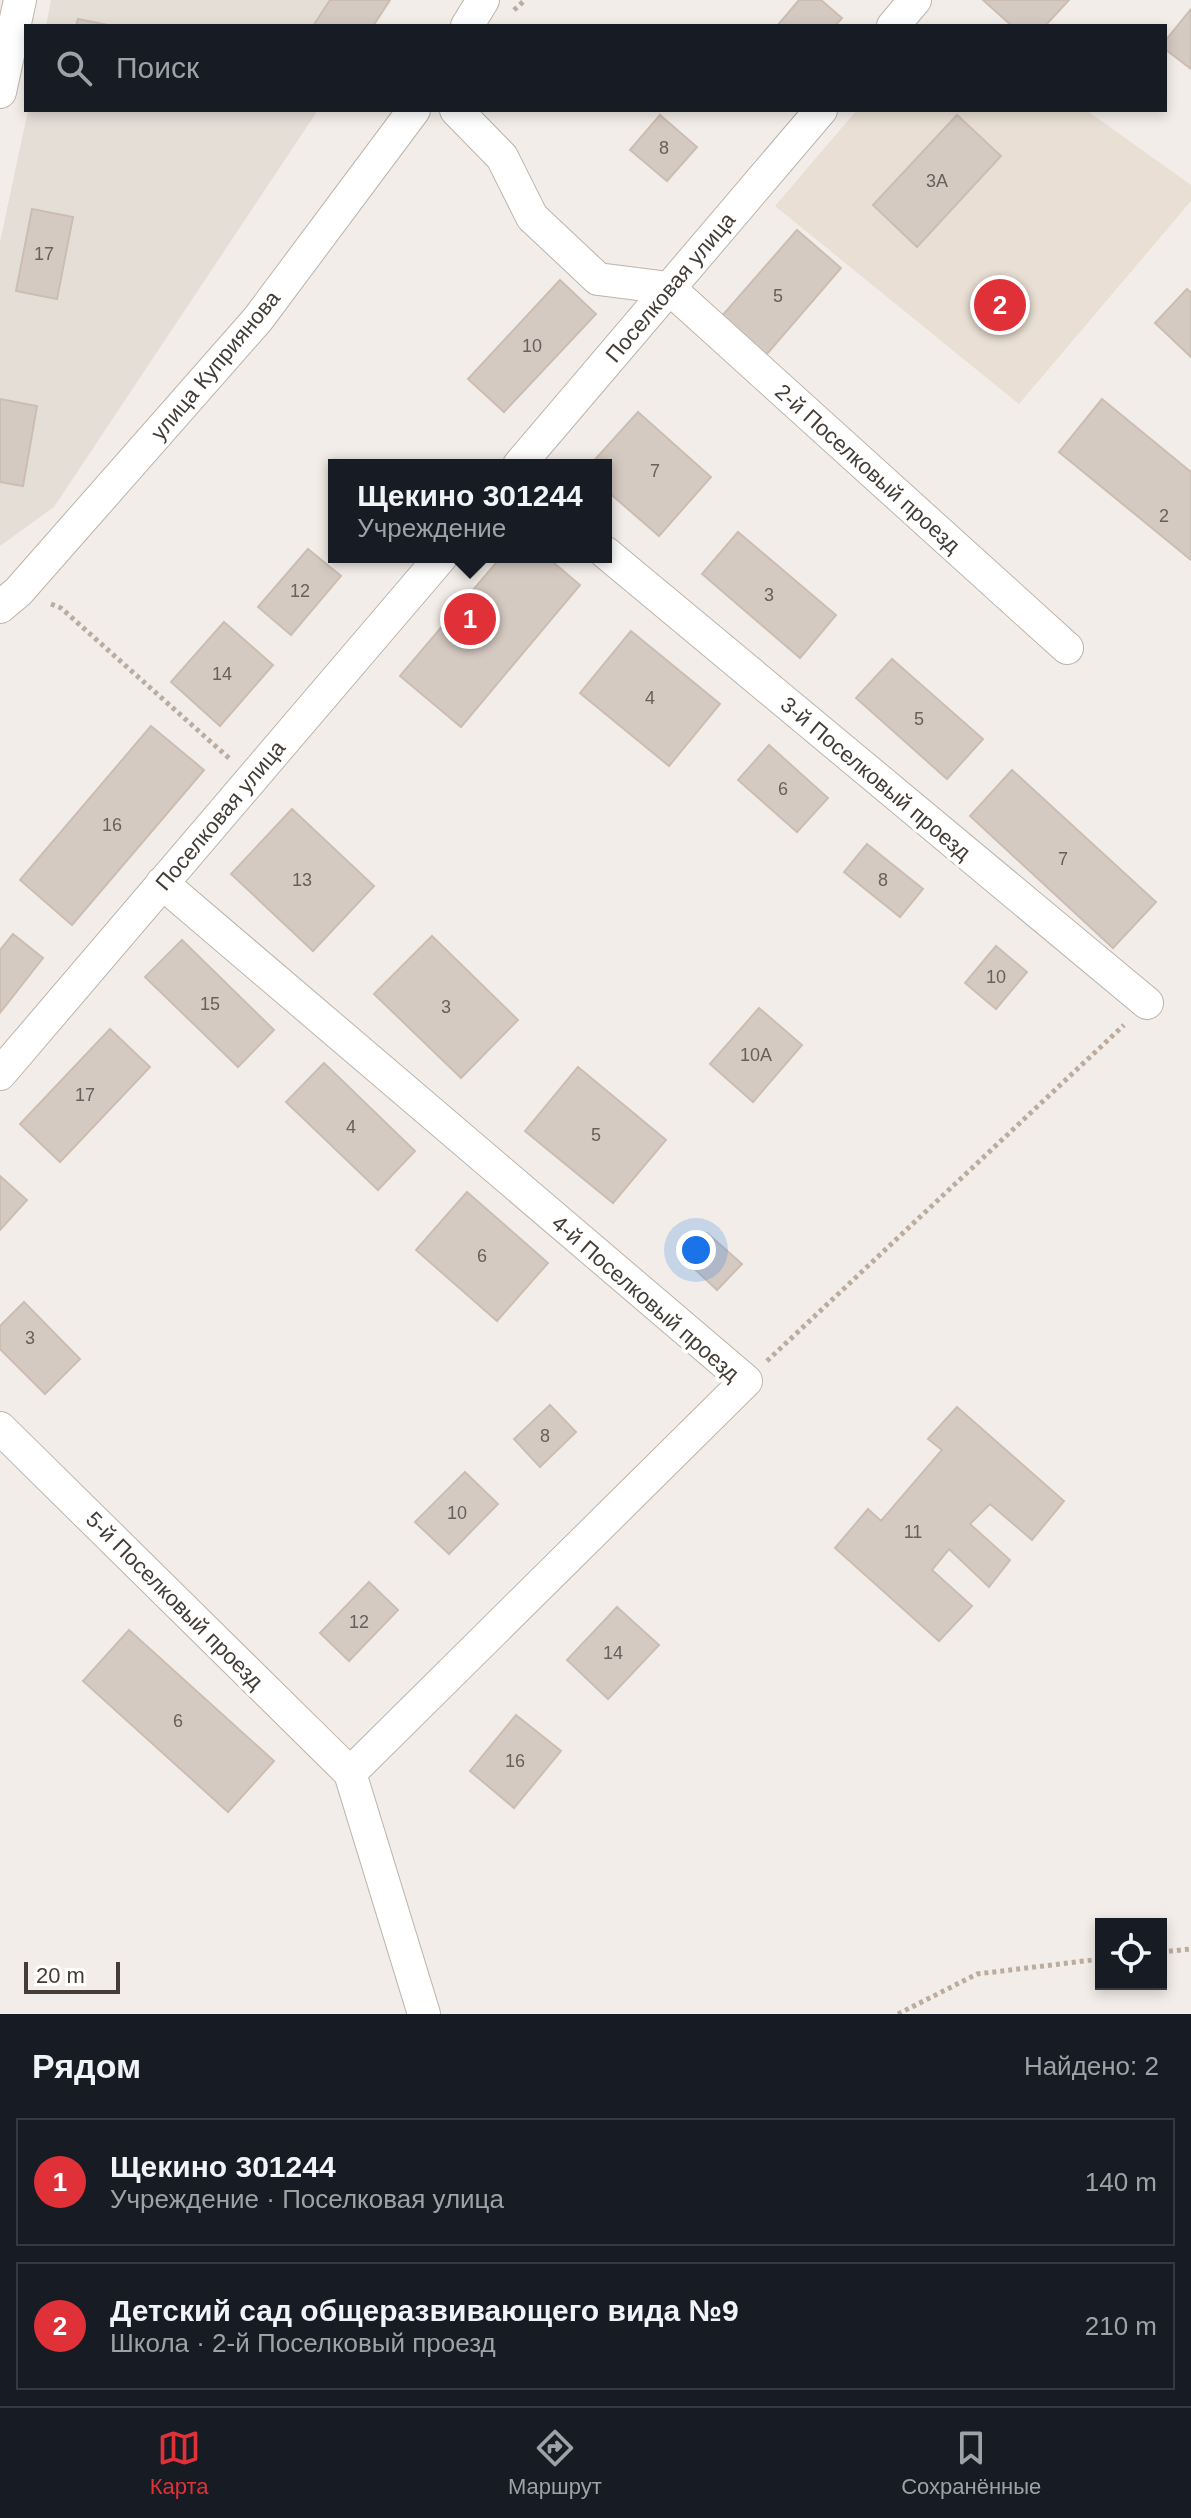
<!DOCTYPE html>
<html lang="ru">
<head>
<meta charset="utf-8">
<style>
	:root { --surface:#171b24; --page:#242831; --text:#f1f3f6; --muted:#9ea1a6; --line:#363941; --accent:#e03139 }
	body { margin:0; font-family:Arial,sans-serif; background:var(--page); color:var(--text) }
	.controls { position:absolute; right:24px; bottom:24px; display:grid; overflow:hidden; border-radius:0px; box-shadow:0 4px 12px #0003 }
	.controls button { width:72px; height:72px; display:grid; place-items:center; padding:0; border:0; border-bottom:2px solid var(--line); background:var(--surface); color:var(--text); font:40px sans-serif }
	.scale { position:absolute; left:24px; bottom:20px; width:96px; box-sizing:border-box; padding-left:8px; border:4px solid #443d37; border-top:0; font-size:22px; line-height:28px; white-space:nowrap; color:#443d37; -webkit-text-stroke:6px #fff; paint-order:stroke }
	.you { position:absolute; left:696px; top:1250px; width:28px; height:28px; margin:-20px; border:6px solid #fff; border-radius:50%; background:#1a73e8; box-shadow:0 0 0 12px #1a73e833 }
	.badge { display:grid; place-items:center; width:52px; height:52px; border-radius:50%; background:var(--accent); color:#fff; font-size:26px; font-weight:700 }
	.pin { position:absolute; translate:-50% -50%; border:4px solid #fff; box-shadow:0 2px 8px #0006 }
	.popup { position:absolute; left:328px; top:459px; width:284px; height:104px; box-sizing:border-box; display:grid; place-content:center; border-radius:0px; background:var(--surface); filter:drop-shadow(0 2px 6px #0005); font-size:26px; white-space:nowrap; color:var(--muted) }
	.popup b { font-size:30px; color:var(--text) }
	.popup::after { content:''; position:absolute; left:50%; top:100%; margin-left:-16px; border:16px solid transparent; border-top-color:var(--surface) }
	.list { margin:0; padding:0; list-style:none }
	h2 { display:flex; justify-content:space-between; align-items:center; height:104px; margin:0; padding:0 32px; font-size:34px }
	h2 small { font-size:26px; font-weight:400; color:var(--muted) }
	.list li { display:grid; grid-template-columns:52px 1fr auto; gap:24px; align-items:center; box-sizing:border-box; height:128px; margin:0 16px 16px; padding:0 16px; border:2px solid var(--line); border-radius:0px }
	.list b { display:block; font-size:30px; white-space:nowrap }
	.list p { margin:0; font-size:26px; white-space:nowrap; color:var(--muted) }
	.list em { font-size:26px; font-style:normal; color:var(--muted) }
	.icon { flex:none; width:44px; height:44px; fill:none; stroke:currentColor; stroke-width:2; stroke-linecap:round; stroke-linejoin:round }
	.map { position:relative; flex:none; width:1191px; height:2014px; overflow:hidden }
	.search { position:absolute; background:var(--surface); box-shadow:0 4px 12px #0003; left:24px; right:24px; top:24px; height:88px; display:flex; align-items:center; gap:20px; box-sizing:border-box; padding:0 28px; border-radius:0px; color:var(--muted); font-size:30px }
	.sheet { height:392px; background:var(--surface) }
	nav { display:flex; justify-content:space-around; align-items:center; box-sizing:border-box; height:112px; border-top:2px solid var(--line); background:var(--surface); font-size:22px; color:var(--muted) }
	nav a { display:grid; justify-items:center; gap:4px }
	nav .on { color:var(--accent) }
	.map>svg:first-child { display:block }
	.residential { fill:#e5ded7 }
	.education { fill:#e9dfd4 }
	.building { fill:#d5cac2; stroke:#ccbdb3; stroke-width:2 }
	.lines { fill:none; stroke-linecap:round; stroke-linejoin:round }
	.minor-casing { stroke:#bcb3ac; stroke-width:34 }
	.path { stroke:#bcac9f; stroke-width:5; stroke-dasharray:4 4; stroke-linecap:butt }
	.minor { stroke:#fff; stroke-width:32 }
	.labels { text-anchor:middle; stroke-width:7; stroke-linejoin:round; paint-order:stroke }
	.number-label { font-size:18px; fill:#68605a }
	.street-label { font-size:22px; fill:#443d37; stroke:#fff }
</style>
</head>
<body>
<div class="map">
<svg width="1191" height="2014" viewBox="0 0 1191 2014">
	<rect width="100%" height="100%" fill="#f2ede8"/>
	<path class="residential" d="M 51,0 L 391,0 L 374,26 L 46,26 Z
		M 28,110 L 318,110 L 54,507 L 0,546 L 0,242 Z"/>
	<path class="education" d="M 857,110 L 1086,110 L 1191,185 L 1191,201 L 1019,404 L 775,206 Z"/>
	<path class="building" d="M 330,0 L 390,0 L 373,26 L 313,26 Z
		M 799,0 L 821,0 L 842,18 L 835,26 L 777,26 Z
		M 983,0 L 1069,0 L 1045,26 L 1012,26 Z
		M 1191,9 L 1191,69 L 1165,49 L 1165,41 Z
		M 78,19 L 113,26 L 76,26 Z
		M 660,115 L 697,147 L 667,181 L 630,150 Z
		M 957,115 L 1001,156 L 917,247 L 873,205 Z
		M 32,209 L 73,217 L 57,299 L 16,291 Z
		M 797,230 L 841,268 L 760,362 L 715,324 Z
		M 560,280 L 596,314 L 504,412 L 468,379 Z
		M 1187,289 L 1191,293 L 1191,357 L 1155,323 Z
		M 0,399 L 37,406 L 23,486 L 0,482 Z
		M 1102,399 L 1191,472 L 1191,560 L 1059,452 Z
		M 638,412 L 711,477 L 659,536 L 606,490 L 606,465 L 590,465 Z
		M 738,532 L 836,615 L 800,658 L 702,574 Z
		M 308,549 L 341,576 L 291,635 L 258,607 Z
		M 501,557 L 547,557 L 580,585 L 461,727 L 400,676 Z
		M 224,622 L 273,665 L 220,726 L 171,682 Z
		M 631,631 L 720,704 L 669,766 L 580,693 Z
		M 892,659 L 983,739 L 947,779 L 856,698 Z
		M 151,726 L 204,770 L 72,925 L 20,880 Z
		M 769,745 L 828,798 L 797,832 L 738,780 Z
		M 1012,770 L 1156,902 L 1113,948 L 970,816 Z
		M 292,809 L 374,886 L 313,951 L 231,874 Z
		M 867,844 L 923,889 L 900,917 L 844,872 Z
		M 13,934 L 43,958 L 0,1013 L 0,950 Z
		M 432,936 L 518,1020 L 461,1078 L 374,994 Z
		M 182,940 L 274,1030 L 238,1067 L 145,977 Z
		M 996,946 L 1027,972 L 996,1009 L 965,983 Z
		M 759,1008 L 802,1045 L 753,1102 L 710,1064 Z
		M 110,1029 L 150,1067 L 60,1162 L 20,1124 Z
		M 324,1063 L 415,1151 L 378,1190 L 286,1102 Z
		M 578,1067 L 666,1140 L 613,1203 L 525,1131 Z
		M 0,1176 L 27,1200 L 0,1230 Z
		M 467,1192 L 548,1263 L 497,1321 L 416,1250 Z
		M 707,1233 L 742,1264 L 717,1290 L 683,1258 Z
		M 24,1302 L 80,1359 L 45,1394 L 0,1349 L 0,1326 Z
		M 550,1405 L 576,1432 L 540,1467 L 514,1439 Z
		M 957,1407 L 1064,1501 L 1032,1540 L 990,1504 L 970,1524 L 1010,1560 L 989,1587 L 949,1549 L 932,1570 L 972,1606 L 939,1641 L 835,1548 L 868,1509 L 881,1521 L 942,1450 L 928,1439 Z
		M 465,1472 L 498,1504 L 449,1554 L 415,1522 Z
		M 369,1582 L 398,1610 L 349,1661 L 320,1633 Z
		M 617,1607 L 659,1645 L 608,1699 L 567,1660 Z
		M 129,1630 L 274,1761 L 228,1812 L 83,1681 Z
		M 516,1715 L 561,1751 L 514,1808 L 470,1771 Z"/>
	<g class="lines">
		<g class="minor-casing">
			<path id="minor" d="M 467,26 L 483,0
				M 893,26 L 915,0
				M 0,92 L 20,0
				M 456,110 L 502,157 L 532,217 L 598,279 L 669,288 L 1067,648
				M 519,465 L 821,110
				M 606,553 L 1147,1003
				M 0,607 L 18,592 L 258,319 L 414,110
				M 162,883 L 746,1381 L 350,1773
				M 0,1074 L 441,557
				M 0,1428 L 350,1773 L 424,2014"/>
		</g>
		<path class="path" d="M 514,10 L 525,0
			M 51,604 L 61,608 L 230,759
			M 767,1361 L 1124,1025
			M 1161,1952 L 1191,1949
			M 898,2014 L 977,1974 L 1101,1959"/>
		<use href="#minor" class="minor"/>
	</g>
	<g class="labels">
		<g class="number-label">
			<text x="664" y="154">8</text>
			<text x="937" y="187">3А</text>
			<text x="44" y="260">17</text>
			<text x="778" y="302">5</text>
			<text x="532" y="352">10</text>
			<text x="655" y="477">7</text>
			<text x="1164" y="522">2</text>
			<text x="300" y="597">12</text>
			<text x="769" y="601">3</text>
			<text x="222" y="680">14</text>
			<text x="650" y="704">4</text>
			<text x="919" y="725">5</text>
			<text x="783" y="795">6</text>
			<text x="112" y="831">16</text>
			<text x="1063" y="865">7</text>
			<text x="302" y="886">13</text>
			<text x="883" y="886">8</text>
			<text x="996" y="983">10</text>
			<text x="210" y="1010">15</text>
			<text x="446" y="1013">3</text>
			<text x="756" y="1061">10А</text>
			<text x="85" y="1101">17</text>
			<text x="351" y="1133">4</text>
			<text x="596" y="1141">5</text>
			<text x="482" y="1262">6</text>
			<text x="30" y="1344">3</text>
			<text x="545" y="1442">8</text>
			<text x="457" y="1519">10</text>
			<text x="913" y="1538">11</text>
			<text x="359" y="1628">12</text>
			<text x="613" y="1659">14</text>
			<text x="178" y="1727">6</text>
			<text x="515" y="1767">16</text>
		</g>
		<g class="street-label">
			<text transform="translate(670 287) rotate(-50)" y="8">Поселковая улица</text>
			<text transform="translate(215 365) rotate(-50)" y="8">улица Куприянова</text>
			<text transform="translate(868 468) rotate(42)" y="8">2-й Поселковый проезд</text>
			<text transform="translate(876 778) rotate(40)" y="8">3-й Поселковый проезд</text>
			<text transform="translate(220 815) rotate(-50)" y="8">Поселковая улица</text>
			<text transform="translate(646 1298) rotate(41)" y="8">4-й Поселковый проезд</text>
			<text transform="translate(175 1600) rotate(45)" y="8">5-й Поселковый проезд</text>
		</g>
	</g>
</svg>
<div class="controls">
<button><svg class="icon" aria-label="locate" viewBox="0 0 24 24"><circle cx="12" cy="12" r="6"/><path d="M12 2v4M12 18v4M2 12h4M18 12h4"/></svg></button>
</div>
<div class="scale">20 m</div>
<div class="you"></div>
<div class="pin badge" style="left:470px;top:619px">1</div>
<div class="popup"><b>Щекино 301244</b>Учреждение</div>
<div class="pin badge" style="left:1000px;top:305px">2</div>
<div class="search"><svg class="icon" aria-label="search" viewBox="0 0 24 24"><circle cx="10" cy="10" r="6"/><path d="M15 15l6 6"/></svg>Поиск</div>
</div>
<section class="sheet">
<h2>Рядом<small>Найдено: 2</small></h2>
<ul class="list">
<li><span class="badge">1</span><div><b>Щекино 301244</b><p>Учреждение · Поселковая улица</p></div><em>140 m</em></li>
<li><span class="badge">2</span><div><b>Детский сад общеразвивающего вида №9</b><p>Школа · 2-й Поселковый проезд</p></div><em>210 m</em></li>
</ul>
</section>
<nav>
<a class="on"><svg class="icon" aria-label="map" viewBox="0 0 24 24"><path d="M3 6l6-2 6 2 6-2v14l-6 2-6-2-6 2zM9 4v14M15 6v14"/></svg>Карта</a>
<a><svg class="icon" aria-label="directions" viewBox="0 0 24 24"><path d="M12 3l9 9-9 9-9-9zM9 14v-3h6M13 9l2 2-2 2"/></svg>Маршрут</a>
<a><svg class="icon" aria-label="saved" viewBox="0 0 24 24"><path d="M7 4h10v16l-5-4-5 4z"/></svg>Сохранённые</a>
</nav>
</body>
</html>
